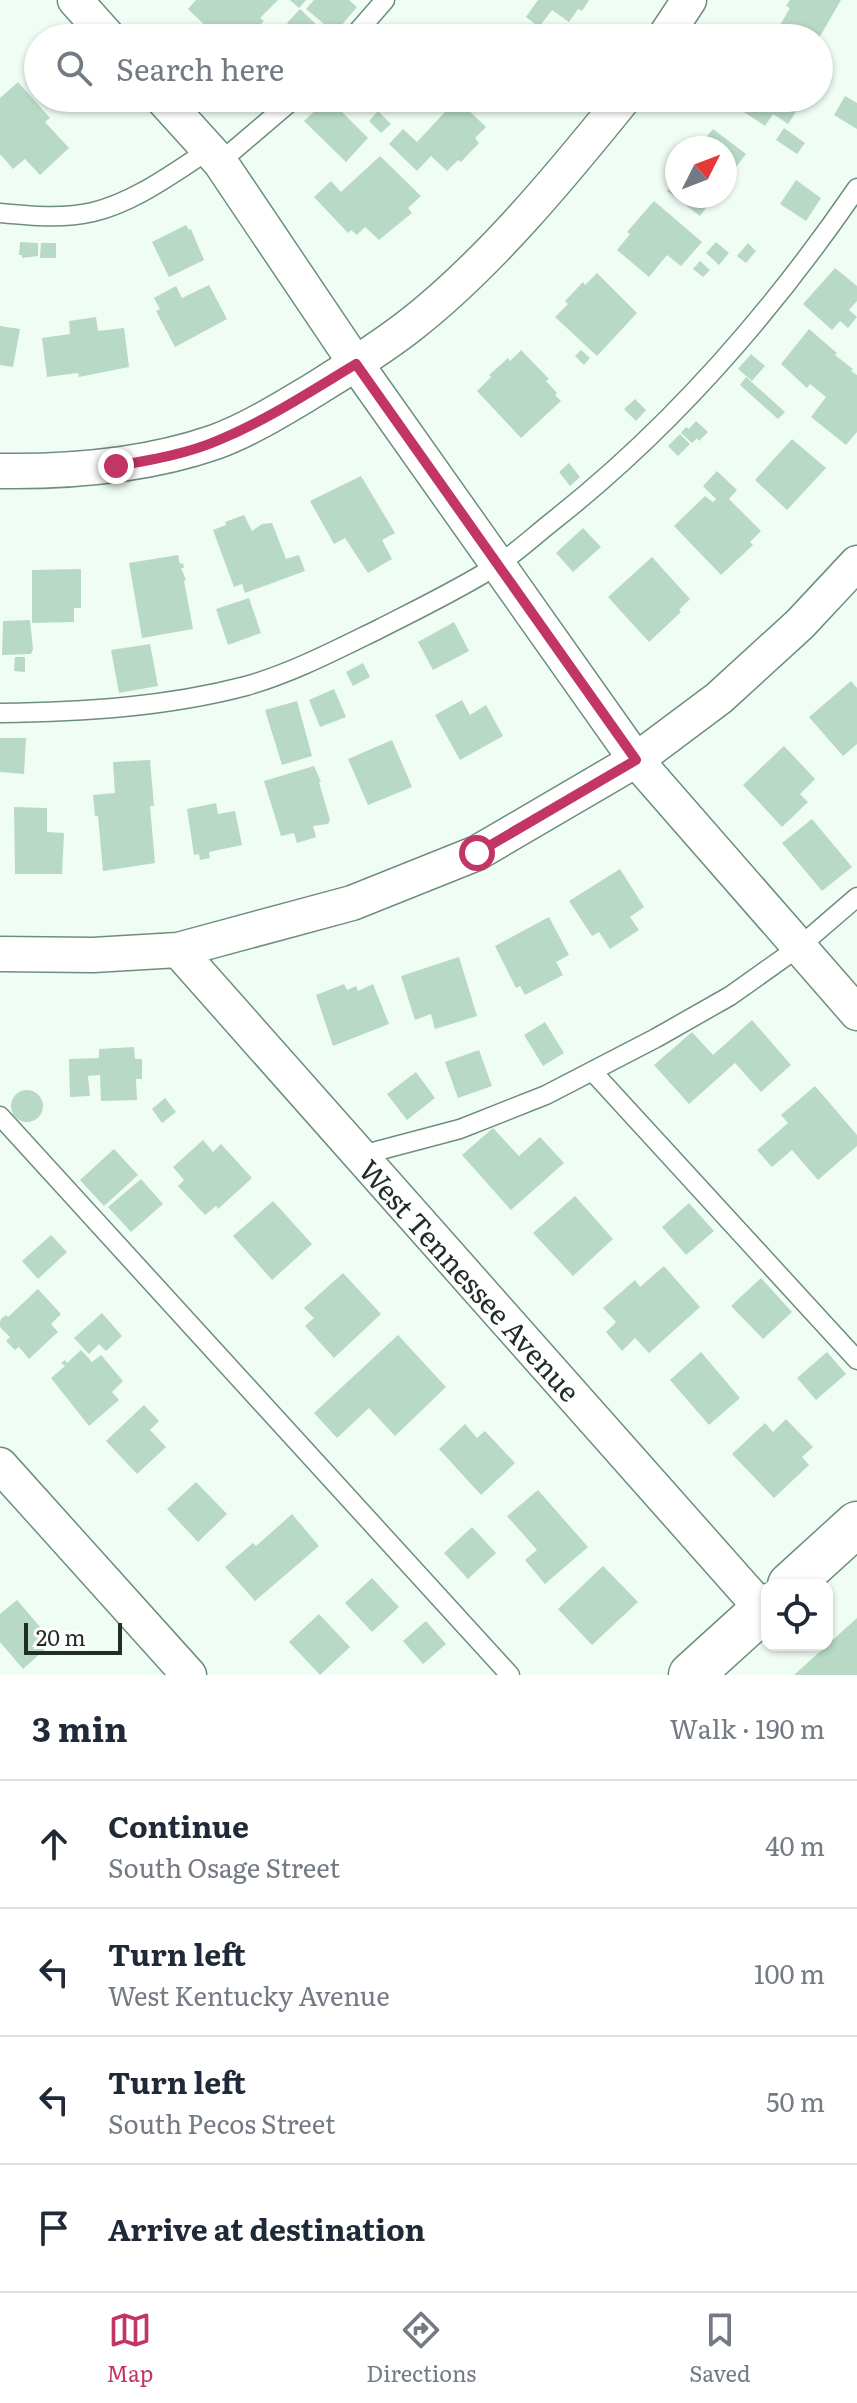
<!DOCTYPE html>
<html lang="en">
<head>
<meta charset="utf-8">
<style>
	:root { --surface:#fff; --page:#f6f6f7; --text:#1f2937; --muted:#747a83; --line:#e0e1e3; --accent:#c23567 }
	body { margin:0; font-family:Literata,serif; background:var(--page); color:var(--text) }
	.controls { position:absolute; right:24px; bottom:24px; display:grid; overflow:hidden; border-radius:16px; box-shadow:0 2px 6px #0004 }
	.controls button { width:72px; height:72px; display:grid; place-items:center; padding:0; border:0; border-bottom:2px solid var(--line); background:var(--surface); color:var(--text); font:40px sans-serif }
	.compass { position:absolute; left:665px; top:136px; width:72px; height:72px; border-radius:50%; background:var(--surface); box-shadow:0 2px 6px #0004; rotate:48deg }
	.scale { position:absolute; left:24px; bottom:20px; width:98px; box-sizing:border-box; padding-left:8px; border:4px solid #212e27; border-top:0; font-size:22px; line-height:28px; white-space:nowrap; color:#212e27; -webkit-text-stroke:6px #fff; paint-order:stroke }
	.stop { position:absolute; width:24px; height:24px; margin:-18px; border:6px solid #c23567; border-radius:50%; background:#fff }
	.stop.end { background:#c23567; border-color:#fff; box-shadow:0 2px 8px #0008 }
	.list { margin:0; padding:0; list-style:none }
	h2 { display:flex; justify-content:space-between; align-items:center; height:104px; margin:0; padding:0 32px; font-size:34px }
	h2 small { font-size:26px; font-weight:400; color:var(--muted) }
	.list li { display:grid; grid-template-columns:52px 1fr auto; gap:24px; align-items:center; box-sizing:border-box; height:128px; padding:0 32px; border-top:2px solid var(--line) }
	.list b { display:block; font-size:30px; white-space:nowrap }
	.list p { margin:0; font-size:26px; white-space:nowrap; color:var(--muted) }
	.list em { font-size:26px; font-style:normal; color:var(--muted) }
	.icon { flex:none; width:44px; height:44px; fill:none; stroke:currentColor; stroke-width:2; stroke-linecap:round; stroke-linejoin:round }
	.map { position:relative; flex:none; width:857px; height:1675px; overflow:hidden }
	.search { position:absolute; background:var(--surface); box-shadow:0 2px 6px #0004; left:24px; right:24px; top:24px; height:88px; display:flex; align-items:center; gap:20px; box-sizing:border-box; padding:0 28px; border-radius:44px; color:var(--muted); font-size:30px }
	.sheet { height:616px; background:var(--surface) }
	nav { display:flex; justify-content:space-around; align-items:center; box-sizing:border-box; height:112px; border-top:2px solid var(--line); background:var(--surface); font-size:22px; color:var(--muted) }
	nav a { display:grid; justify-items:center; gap:4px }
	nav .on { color:var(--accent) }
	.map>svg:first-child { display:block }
	.building { fill:#b7d9c5 }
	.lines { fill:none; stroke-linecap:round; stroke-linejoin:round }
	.lane-casing { stroke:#6e8e7c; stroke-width:21 }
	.street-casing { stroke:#6e8e7c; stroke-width:37 }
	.secondary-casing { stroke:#6e8e7c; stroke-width:47 }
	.lane { stroke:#fff; stroke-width:18 }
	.street { stroke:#fff; stroke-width:34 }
	.secondary { stroke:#fff; stroke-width:44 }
	.route { stroke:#c23567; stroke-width:10 }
	.labels { text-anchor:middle; stroke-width:6; stroke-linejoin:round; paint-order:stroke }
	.street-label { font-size:28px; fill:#212e27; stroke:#fff }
</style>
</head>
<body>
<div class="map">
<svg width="857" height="1675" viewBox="0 0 857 1675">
	<rect width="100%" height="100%" fill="#f0fdf5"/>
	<path class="building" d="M 196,0 L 278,0 L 260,18 L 264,21 L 247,38 L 218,38 L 188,9 Z
		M 290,0 L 306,0 L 299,8 Z
		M 314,0 L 349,0 L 357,7 L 335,33 L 306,9 Z
		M 538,0 L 589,0 L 582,11 L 578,9 L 569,22 L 552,10 L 539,27 L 526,17 Z
		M 790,0 L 841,0 L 819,38 L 803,38 L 780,25 L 790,8 L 786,6 Z
		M 300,9 L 320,28 L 317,31 L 325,38 L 289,38 L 295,30 L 287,23 Z
		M 517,25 L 534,38 L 507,38 Z
		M 18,82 L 50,118 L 45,122 L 69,148 L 40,175 L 25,159 L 13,169 L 0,154 L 0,98 Z
		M 845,96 L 857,103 L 857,129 L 834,115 Z
		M 734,98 L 805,98 L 788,124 L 773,114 L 765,126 L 730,103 Z
		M 457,99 L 486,127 L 475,138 L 479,143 L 461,162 L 458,160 L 447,171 L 431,156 L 417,171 L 389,144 L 403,129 L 417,142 Z
		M 324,102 L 334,112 L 338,108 L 368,138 L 346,162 L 304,121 Z
		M 378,111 L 391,124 L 381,133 L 369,121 Z
		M 784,128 L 805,143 L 797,154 L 776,140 Z
		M 713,129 L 746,154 L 725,182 L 725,148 L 689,148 L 697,138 L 702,142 Z
		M 380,156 L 421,196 L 408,208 L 412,213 L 379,240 L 365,227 L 357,235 L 351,230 L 348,233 L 314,197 L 331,181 L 341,192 Z
		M 677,177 L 677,196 L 715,196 L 700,216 L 667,191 Z
		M 796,180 L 821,198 L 806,221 L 780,204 Z
		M 654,201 L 702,242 L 681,266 L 667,255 L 649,277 L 617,250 L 630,234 L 627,232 Z
		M 186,225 L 189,230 L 191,229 L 204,260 L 169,277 L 152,242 Z
		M 20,242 L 38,243 L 38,256 L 22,258 L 22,255 L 19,255 Z
		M 716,242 L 729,253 L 719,265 L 706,253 Z
		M 41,243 L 56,243 L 56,258 L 40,258 Z
		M 748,243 L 756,251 L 746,263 L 737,256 Z
		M 700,261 L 710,270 L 703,277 L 693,269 Z
		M 835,268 L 857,286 L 857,301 L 849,310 L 857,317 L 848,328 L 840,321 L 832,330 L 803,304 Z
		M 597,273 L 637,313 L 597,356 L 555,317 L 568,304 L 565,301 L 583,282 L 585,285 Z
		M 209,285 L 227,319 L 175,347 L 156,311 L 160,309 L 154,298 L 176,286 L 182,298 Z
		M 96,317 L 98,331 L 124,328 L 129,367 L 79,377 L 78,373 L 47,377 L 42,338 L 70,334 L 69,321 Z
		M 0,326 L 20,329 L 13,367 L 0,365 Z
		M 809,329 L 837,353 L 835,355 L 853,369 L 851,371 L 857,375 L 857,432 L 846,445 L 811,417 L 826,397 L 810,384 L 807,388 L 781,364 Z
		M 521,350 L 549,379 L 546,381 L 557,393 L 555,395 L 561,401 L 521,438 L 477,391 L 491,377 L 489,375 L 508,358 L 510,361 Z
		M 581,350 L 590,358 L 584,365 L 575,356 Z
		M 751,354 L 765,366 L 752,381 L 738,369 Z
		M 746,377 L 785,412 L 778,419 L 740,385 Z
		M 635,399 L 646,410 L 636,421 L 624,409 Z
		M 696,421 L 708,432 L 699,441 L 697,438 L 692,443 L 681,433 L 686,427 L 689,429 Z
		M 680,434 L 690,444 L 678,456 L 668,446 Z
		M 792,439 L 826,468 L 787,510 L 755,480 Z
		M 569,463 L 580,477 L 570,486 L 559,472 Z
		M 717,471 L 737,490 L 729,499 L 761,531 L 750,542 L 753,545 L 721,575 L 674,526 L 705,496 L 713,502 L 716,499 L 703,486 Z
		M 361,476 L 395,533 L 382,540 L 392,559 L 368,573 L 345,538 L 334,544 L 310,501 Z
		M 244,515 L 252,531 L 262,524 L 272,523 L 286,559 L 299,555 L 305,571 L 245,593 L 242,584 L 234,587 L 213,530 L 226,525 L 225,522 Z
		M 583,528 L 601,547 L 573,572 L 556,553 Z
		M 178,555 L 180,564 L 183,563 L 184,568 L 181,568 L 186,580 L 184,581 L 193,629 L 142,638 L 129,563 Z
		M 652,557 L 690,599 L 679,610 L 681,612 L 649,642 L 608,597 Z
		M 81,569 L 81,608 L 74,608 L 74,622 L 32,623 L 32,570 Z
		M 249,598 L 261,633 L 228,645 L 216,609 Z
		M 30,620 L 33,649 L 31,654 L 2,655 L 3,621 Z
		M 454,622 L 469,651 L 433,670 L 418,642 Z
		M 150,644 L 158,686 L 119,693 L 111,650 Z
		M 15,657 L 25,657 L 25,672 L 14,671 Z
		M 363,663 L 370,677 L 353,686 L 346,672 Z
		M 851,681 L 857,688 L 857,744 L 843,756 L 809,717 Z
		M 334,689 L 346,717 L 320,727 L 309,700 Z
		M 462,700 L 470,715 L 486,705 L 503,736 L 460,760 L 435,715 Z
		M 297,701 L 312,756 L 282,765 L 265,710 Z
		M 0,738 L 26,738 L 24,774 L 0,772 Z
		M 392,740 L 412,787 L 368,805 L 348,759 Z
		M 784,746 L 815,779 L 800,794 L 808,802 L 782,827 L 743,785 Z
		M 150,760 L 154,806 L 150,806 L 155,863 L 103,871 L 98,816 L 95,816 L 93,795 L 115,793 L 113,762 Z
		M 314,766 L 321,782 L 319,782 L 330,820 L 328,824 L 313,826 L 316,837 L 297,843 L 294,833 L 281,836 L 264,781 Z
		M 216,803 L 218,814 L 235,811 L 242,845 L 209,852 L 210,858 L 200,860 L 199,854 L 194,855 L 187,809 Z
		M 14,807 L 47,808 L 47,832 L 64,833 L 62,874 L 15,874 Z
		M 812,819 L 852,867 L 822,891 L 782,843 Z
		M 620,869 L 644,907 L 630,917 L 639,930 L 610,949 L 599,932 L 592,936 L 569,901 Z
		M 549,917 L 569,955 L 556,962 L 563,975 L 525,995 L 520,986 L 516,988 L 495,946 Z
		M 459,957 L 477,1016 L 435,1029 L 431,1014 L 415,1020 L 401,976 Z
		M 344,984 L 347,990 L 356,986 L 358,991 L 373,984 L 389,1024 L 333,1046 L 316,995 Z
		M 752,1020 L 791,1065 L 761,1092 L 735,1063 L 689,1104 L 654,1065 L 692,1032 L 713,1055 Z
		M 545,1022 L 564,1053 L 543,1066 L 524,1035 Z
		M 134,1047 L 135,1059 L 142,1059 L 142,1079 L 136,1079 L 137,1100 L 101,1101 L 100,1075 L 88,1076 L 90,1096 L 70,1097 L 69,1059 L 99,1058 L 99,1049 Z
		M 479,1050 L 492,1086 L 458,1098 L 445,1062 Z
		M 416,1072 L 435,1098 L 407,1120 L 387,1094 Z
		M 815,1086 L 857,1135 L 857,1146 L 818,1180 L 792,1150 L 772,1167 L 757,1150 L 788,1123 L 781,1115 Z
		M11 1106a16 16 0 1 1 32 0a16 16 0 1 1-32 0Z
		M 165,1098 L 176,1112 L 162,1123 L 152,1109 Z
		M 493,1128 L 519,1156 L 540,1137 L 564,1163 L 511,1210 L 462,1155 Z
		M 203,1140 L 213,1152 L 221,1144 L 252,1178 L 218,1209 L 216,1206 L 205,1215 L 178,1186 L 184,1180 L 173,1167 Z
		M 114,1149 L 138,1175 L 104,1206 L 80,1180 Z
		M 141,1179 L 163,1204 L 131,1232 L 108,1207 Z
		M 575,1196 L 613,1239 L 573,1276 L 533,1233 Z
		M 273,1201 L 312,1244 L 272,1280 L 233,1236 Z
		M 689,1203 L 714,1231 L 686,1255 L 662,1227 Z
		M 51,1235 L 67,1252 L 38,1279 L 22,1261 Z
		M 664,1266 L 700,1307 L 649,1353 L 635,1338 L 622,1351 L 606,1332 L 616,1322 L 603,1308 L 635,1280 L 640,1287 Z
		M 343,1273 L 381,1314 L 334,1358 L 305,1326 L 314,1318 L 304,1308 Z
		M 761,1278 L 792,1312 L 763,1339 L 731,1306 Z
		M 38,1289 L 61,1314 L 51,1324 L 58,1332 L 29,1359 L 19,1347 L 15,1350 L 6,1341 L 10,1337 L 0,1327 L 0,1323 L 1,1319 L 6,1315 L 8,1317 Z
		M 102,1313 L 122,1336 L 106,1351 L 99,1344 L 89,1354 L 74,1338 Z
		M 398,1335 L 446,1387 L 395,1436 L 369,1408 L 337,1438 L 314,1413 Z
		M 81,1350 L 92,1362 L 101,1355 L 123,1381 L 112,1392 L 119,1400 L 89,1426 L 51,1378 L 65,1366 L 61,1363 L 65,1360 L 67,1363 Z
		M 701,1352 L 740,1398 L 709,1425 L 670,1380 Z
		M 827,1352 L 846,1374 L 816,1400 L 797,1378 Z
		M 144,1405 L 159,1421 L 150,1430 L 166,1447 L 137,1474 L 106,1441 Z
		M 786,1419 L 813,1447 L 802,1457 L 809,1465 L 774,1498 L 732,1454 L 765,1423 L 773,1432 Z
		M 465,1424 L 477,1438 L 485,1431 L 515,1463 L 481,1495 L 439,1449 Z
		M 196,1482 L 227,1514 L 198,1542 L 167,1509 Z
		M 538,1490 L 588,1547 L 545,1584 L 525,1560 L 537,1550 L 507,1516 Z
		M 292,1514 L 319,1546 L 255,1601 L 225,1567 L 253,1543 L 256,1546 Z
		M 472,1527 L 496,1553 L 468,1579 L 444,1553 Z
		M 603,1566 L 638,1602 L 592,1645 L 558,1609 Z
		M 372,1578 L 399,1607 L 372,1632 L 345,1603 Z
		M 17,1600 L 53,1642 L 23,1669 L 0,1642 L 0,1614 Z
		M 319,1614 L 350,1647 L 320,1675 L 289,1642 Z
		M 857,1618 L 857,1675 L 794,1675 L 827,1645 Z
		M 426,1621 L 446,1644 L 423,1664 L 403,1641 Z"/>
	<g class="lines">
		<g class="lane-casing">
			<path id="lane" d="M 352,38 L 385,0
				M 220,162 L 295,98
				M 0,213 C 31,216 63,219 93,212 C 135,202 173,173 209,150
				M 0,713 C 82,712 166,707 246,686 C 292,673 336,650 379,629 C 418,609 458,590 496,566 C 516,553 534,536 553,521 C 671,428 772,312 857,188
				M 592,1071 L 857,1360
				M 0,1116 L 510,1675
				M 358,1156 L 460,1129 L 546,1095 L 656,1038 L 730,996 L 799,947 L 857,897"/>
		</g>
		<g class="street-casing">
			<path id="street" d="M 75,0 L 109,38
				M 664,38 L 689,0
				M 162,98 L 220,162 L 356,364 L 636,760 L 857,1013
				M 0,471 C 73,472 146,466 215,442 C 248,430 282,409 312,391 C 344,371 377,351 408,327 C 487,266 561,176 624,98
				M 178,950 L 763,1610
				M 0,954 L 93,955 L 178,950 L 352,903 L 477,853 L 636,760 L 719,698 L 800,624 L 857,563
				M 0,1465 L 189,1675"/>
		</g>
		<g class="secondary-casing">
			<path id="secondary" d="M 790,1585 L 857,1524
				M 691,1675 L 767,1606"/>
		</g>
		<use href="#lane" class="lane"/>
		<use href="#street" class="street"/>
		<use href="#secondary" class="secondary"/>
	</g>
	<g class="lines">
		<path class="route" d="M 116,466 C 150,460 187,454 219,440 C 267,420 311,391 356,364 L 636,760 L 477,853"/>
	</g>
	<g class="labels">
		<g class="street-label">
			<text transform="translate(469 1281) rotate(48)" y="10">West Tennessee Avenue</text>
		</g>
	</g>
</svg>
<div class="controls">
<button><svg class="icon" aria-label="locate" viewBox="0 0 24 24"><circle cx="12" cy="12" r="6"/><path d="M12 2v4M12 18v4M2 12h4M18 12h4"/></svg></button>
</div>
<svg class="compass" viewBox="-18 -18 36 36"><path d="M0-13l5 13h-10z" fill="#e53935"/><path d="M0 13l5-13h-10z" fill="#747a83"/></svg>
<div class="scale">20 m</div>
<div class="stop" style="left:477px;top:853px"></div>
<div class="stop end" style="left:116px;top:466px"></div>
<div class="search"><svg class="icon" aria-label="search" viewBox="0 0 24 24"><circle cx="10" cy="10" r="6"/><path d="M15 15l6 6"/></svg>Search here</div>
</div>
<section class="sheet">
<h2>3 min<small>Walk · 190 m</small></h2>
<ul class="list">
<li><svg class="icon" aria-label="ahead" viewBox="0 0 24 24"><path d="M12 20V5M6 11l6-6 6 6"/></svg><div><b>Continue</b><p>South Osage Street</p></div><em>40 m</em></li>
<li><svg class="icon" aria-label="left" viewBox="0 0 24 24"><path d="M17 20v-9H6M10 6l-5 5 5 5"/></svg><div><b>Turn left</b><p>West Kentucky Avenue</p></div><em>100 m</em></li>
<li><svg class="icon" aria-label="left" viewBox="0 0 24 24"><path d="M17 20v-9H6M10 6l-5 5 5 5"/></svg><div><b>Turn left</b><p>South Pecos Street</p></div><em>50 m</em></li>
<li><svg class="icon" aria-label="arrive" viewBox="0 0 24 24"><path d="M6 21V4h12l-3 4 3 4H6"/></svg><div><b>Arrive at destination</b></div></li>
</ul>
</section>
<nav>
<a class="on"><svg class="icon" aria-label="map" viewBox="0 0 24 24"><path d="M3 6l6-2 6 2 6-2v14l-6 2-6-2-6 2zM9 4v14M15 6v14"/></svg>Map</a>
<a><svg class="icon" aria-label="directions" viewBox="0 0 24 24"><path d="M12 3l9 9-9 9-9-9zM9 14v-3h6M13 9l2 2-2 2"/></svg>Directions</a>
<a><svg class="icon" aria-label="saved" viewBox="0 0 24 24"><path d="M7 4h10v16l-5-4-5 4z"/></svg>Saved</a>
</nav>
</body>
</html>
